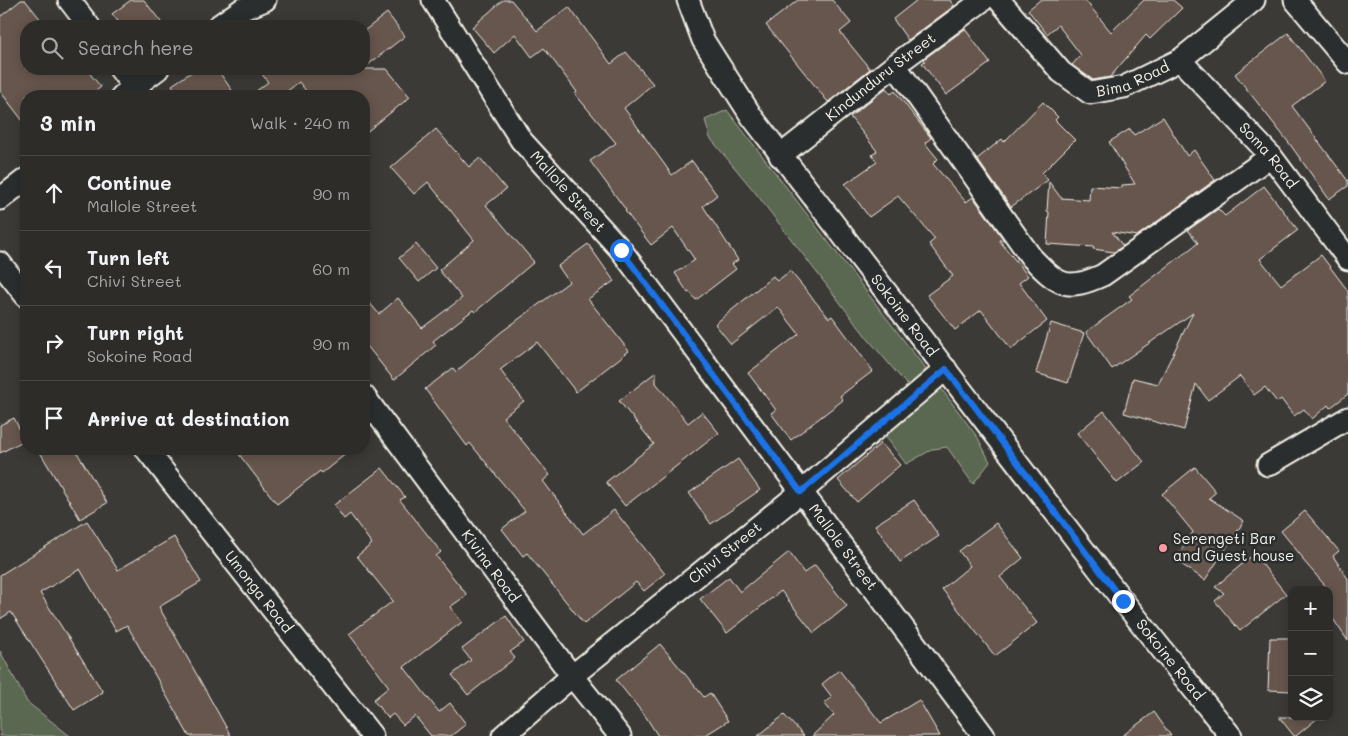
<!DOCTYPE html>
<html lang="en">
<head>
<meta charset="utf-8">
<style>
	:root { --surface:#2d2c29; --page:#353431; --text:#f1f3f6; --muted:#a7a7a8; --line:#484846 }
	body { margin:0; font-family:Mali,sans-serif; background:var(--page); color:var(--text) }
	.controls { position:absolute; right:15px; bottom:15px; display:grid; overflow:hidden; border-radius:10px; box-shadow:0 2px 12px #0003 }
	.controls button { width:45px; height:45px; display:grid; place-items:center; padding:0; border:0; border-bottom:1px solid var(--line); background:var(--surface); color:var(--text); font:25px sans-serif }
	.stop { position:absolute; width:15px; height:15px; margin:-11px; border:4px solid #1a73e8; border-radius:50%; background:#fff }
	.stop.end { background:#1a73e8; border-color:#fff; box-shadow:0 1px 5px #0008 }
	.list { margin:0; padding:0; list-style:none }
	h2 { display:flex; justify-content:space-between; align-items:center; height:65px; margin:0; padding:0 20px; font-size:21px }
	h2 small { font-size:16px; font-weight:400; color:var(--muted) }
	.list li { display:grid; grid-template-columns:32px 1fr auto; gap:15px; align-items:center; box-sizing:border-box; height:75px; padding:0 20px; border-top:1px solid var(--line) }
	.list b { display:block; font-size:19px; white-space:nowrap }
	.list p { margin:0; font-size:16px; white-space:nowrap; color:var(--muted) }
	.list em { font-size:16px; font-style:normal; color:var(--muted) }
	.icon { flex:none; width:28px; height:28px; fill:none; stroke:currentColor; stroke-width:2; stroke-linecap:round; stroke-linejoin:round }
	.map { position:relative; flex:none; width:1348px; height:736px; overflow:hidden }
	.search { position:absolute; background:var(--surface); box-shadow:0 2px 12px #0003; left:20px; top:20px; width:350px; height:55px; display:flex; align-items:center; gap:12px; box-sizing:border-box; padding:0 18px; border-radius:20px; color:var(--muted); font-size:19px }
	.panel { position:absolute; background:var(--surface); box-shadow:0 2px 12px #0003; left:20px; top:90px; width:350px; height:365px; border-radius:20px }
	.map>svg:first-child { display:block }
	.green { fill:#5a6851; stroke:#a7ac9c }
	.building { fill:#66574d; stroke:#f4f1e8 }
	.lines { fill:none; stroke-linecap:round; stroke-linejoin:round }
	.minor-casing { stroke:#f4f1e8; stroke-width:25 }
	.minor { stroke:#2a2d2e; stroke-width:21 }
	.route { stroke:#1a73e8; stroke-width:6 }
	.poi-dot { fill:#ff9aa2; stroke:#2a2d2e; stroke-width:2 }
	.labels { text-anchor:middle; stroke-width:5; stroke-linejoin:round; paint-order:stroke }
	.street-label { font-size:15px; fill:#f4f1e8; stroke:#2a2d2e }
	.poi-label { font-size:15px; fill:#f4f1e8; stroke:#2a2d2e; text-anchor:start }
</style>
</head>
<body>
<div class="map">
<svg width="1348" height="736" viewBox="0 0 1348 736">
	<rect width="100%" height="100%" fill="#3c3a37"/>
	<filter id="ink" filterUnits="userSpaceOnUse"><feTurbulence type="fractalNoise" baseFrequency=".02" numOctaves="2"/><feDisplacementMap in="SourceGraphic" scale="10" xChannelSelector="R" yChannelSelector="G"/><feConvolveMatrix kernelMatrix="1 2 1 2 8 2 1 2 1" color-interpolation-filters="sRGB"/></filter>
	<g filter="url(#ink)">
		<path class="green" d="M 727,110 L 928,372 L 907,385 L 868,339 L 754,191 L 710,138 L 705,120 Z
			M 940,387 L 978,438 L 990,462 L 973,484 L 947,447 L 933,449 L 906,464 L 883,433 Z
			M 0,651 L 27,702 L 70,736 L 0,736 Z"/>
		<path class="building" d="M 21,0 L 25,0 L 46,26 L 26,26 L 26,69 L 86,69 L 101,87 L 89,96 L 26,96 L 26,125 L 0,91 L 0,17 Z
			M 131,0 L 144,0 L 164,26 L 122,26 L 112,14 Z
			M 503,0 L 511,0 L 537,31 L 569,7 L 611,64 L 626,52 L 653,84 L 624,108 L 672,175 L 692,161 L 717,195 L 703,206 L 738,260 L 732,264 L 736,269 L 696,300 L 690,292 L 688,293 L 675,273 L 695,260 L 673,228 L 651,245 L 625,211 L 626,210 L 590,161 L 616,143 L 575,94 L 577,92 L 544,48 L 532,57 L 515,34 L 494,53 L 472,27 Z
			M 798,0 L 832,0 L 851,23 L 840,32 L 870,69 L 828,102 L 766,25 Z
			M 917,0 L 950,0 L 954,6 L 908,40 L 893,19 Z
			M 1040,0 L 1085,0 L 1111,32 L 1144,0 L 1173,0 L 1182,8 L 1150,39 L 1146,35 L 1110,77 L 1093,80 L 1072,65 L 1081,55 L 1058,25 L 1047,34 L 1028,10 Z
			M 387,13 L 405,36 L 364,68 L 364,31 Z
			M 965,29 L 990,63 L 946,95 L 922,63 L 925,61 L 924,59 Z
			M 1288,33 L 1325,81 L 1292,106 L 1348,181 L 1348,186 L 1329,199 L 1289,143 L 1235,74 Z
			M 196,69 L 217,69 L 236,96 L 179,96 L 172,85 Z
			M 258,69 L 387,69 L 410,97 L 364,134 L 364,96 L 310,96 L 299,82 L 281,96 L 250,96 L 268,82 Z
			M 886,88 L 891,94 L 895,91 L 931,138 L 925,143 L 938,159 L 933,164 L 966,202 L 973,197 L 1004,240 L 999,240 L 1028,276 L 1019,283 L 1047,321 L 1011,349 L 981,310 L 955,330 L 927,295 L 953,276 L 929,244 L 935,239 L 898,196 L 869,217 L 845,184 L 877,162 L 872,155 L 877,151 L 850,117 Z
			M 1043,102 L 1058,117 L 1055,120 L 1075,140 L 1042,173 L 1048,180 L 1011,207 L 977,159 L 1002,139 L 1004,142 Z
			M 1163,117 L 1187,156 L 1194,150 L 1215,180 L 1137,236 L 1112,232 L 1123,246 L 1114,252 L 1093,249 L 1094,247 L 1047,244 L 1049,212 L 1047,211 L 1049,182 L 1061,198 L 1089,200 L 1090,186 L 1122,188 L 1122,185 L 1135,184 L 1109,142 L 1130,129 L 1134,135 Z
			M 436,129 L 469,167 L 480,158 L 506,189 L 486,205 L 534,262 L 475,312 L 473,310 L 433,341 L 436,345 L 394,380 L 364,342 L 364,296 L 379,314 L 398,298 L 422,328 L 462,298 L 439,270 L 474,240 L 428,182 L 414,194 L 391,168 Z
			M 1264,186 L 1298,230 L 1260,259 L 1281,285 L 1321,255 L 1348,291 L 1348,394 L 1330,408 L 1328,405 L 1312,419 L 1304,409 L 1294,416 L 1281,399 L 1277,402 L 1265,387 L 1254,395 L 1240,376 L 1208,400 L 1196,384 L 1184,430 L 1124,413 L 1133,378 L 1158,384 L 1193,313 L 1112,369 L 1086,332 L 1132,299 L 1129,296 L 1198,243 L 1188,230 L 1218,209 L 1225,216 Z
			M 416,244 L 436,268 L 419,282 L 399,258 Z
			M 588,244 L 614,281 L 588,299 L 629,351 L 576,392 L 537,342 L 500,370 L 524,401 L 503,417 L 550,475 L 543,481 L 583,534 L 614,510 L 665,574 L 644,591 L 636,582 L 584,624 L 527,553 L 523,556 L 502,529 L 525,511 L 470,443 L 467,446 L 425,389 L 453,368 L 456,372 L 500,333 L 569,282 L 558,266 Z
			M 790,271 L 829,318 L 832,316 L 873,371 L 840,396 L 843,400 L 791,440 L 771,413 L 776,410 L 748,373 L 799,334 L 778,307 L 731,344 L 715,324 L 773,276 L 777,281 Z
			M 1051,323 L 1084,333 L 1068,383 L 1036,373 Z
			M 656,372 L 656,383 L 688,423 L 702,412 L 719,433 L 625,506 L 606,482 L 654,444 L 619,401 Z
			M 1104,411 L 1144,462 L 1117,483 L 1077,433 Z
			M 14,418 L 25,440 L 0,453 L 0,425 Z
			M 881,443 L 900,465 L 857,502 L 838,480 Z
			M 38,449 L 75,449 L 107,503 L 80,519 Z
			M 235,449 L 352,449 L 322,473 L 320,471 L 277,504 Z
			M 738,459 L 760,490 L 711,524 L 689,493 Z
			M 1195,467 L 1216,492 L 1209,498 L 1244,521 L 1205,580 L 1175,560 L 1193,532 L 1162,494 Z
			M 382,468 L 405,497 L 400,500 L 441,552 L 436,556 L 467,595 L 450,607 L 462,622 L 404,667 L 439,712 L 450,703 L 466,724 L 451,736 L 431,736 L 415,716 L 403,725 L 393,714 L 388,718 L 373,700 L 389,687 L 349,634 L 393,601 L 357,556 L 372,544 L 350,514 L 344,519 L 334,505 Z
			M 914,500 L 939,536 L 900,562 L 875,525 Z
			M 1305,511 L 1339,551 L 1333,556 L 1348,579 L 1348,641 L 1329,613 L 1329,590 L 1302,559 L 1303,558 L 1281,531 Z
			M 87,521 L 118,570 L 174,537 L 201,582 L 159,607 L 231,736 L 189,736 L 127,625 L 116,631 L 80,569 L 40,593 L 103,692 L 74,710 L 11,612 L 0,619 L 0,575 Z
			M 996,523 L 1023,558 L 1000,577 L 1037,623 L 995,656 L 942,589 L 970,566 L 959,551 Z
			M 789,552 L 804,573 L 815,565 L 847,606 L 814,633 L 781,591 L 727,633 L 700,599 L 729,577 L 740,592 Z
			M 1254,554 L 1286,594 L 1240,631 L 1215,601 L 1224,593 L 1215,587 Z
			M 506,616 L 524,642 L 510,652 L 515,658 L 468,695 L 452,675 L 471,660 L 462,649 Z
			M 1270,638 L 1292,638 L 1292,691 L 1268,690 Z
			M 660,644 L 704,697 L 710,693 L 728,721 L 704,736 L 658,736 L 646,717 L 616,680 Z
			M 839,670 L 881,723 L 919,700 L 940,736 L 812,736 L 834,715 L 824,703 L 832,697 L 822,684 Z
			M 1154,712 L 1171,736 L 1122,736 Z
			M 784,715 L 804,736 L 758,736 Z
			M 1279,717 L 1319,717 L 1296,736 L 1294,736 Z"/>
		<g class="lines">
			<g class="minor-casing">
				<g id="minor">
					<path d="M 69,0 L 89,26"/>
					<path id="s1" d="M 433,0 L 521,140 L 621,250 L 984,736"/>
					<path id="s2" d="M 688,0 L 703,40 L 752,117 L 1123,601 L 1231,736"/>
					<path id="s3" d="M 999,0 L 1061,72 L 1090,93 L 1124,87 L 1180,60 L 1254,0"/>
					<path d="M 1295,0 L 1348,63"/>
					<path d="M 218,26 L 241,10 L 265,0"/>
					<path id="s4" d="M 1180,60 L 1271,156 L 1348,259"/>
					<path d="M 895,65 L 1031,257 C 1058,285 1066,292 1103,275 L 1271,156"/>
					<path d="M 120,69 L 141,96"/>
					<path d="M 122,96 L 158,69"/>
					<path id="s5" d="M 780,156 L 895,65 L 983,0"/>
					<path d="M 0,199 L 26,179"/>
					<path d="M 0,263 L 26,296"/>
					<path id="s6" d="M 364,396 L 572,676 L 620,736"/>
					<path id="s7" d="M 146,449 L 372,736"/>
					<path d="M 1268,465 L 1348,418"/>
					<path id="s8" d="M 503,736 L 572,676 L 801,492 L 946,369"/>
				</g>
			</g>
			<use href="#minor" class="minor"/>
		</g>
	</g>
	<g class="lines" filter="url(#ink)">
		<path class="route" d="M 621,250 L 801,492 L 946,369 L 1123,601"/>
	</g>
	<circle class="poi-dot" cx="1163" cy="548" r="5"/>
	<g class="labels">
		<g class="street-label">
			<text dy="5" stroke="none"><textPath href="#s3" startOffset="176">Bima Road</textPath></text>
			<text dy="5" stroke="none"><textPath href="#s5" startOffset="128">Kindunduru Street</textPath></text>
			<text dy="5" stroke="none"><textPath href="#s4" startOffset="130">Soma Road</textPath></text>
			<text dy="5" stroke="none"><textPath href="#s1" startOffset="235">Mallole Street</textPath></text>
			<text dy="5" stroke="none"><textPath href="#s2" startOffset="384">Sokoine Road</textPath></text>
			<text dy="5" stroke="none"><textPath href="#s1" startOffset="685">Mallole Street</textPath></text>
			<text dy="5" stroke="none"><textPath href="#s8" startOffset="288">Chivi Street</textPath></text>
			<text dy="5" stroke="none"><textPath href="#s6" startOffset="212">Kivina Road</textPath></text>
			<text dy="5" stroke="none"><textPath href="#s7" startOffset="182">Umonga Road</textPath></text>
			<text dy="5" stroke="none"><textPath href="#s2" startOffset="819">Sokoine Road</textPath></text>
		</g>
		<g class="poi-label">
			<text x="1173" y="544">Serengeti Bar<tspan x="1173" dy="17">and Guest house</tspan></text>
		</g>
	</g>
</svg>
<div class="controls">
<button>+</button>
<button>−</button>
<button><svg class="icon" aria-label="layers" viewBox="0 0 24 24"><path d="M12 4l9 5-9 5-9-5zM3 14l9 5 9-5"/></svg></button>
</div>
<div class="stop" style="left:621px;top:250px"></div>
<div class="stop end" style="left:1123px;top:601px"></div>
<div class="search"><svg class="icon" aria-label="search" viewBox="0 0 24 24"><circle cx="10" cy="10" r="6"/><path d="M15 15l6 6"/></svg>Search here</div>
<section class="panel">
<h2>3 min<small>Walk · 240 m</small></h2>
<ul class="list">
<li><svg class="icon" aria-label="ahead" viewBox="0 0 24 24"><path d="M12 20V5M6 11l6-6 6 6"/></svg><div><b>Continue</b><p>Mallole Street</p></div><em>90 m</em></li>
<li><svg class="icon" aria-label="left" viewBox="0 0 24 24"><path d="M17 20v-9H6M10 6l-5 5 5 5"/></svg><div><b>Turn left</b><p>Chivi Street</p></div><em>60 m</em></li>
<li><svg class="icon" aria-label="right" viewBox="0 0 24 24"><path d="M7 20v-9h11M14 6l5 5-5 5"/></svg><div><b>Turn right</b><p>Sokoine Road</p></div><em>90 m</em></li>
<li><svg class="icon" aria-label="arrive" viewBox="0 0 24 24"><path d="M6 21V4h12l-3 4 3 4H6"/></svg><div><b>Arrive at destination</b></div></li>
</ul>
</section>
</div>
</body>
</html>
